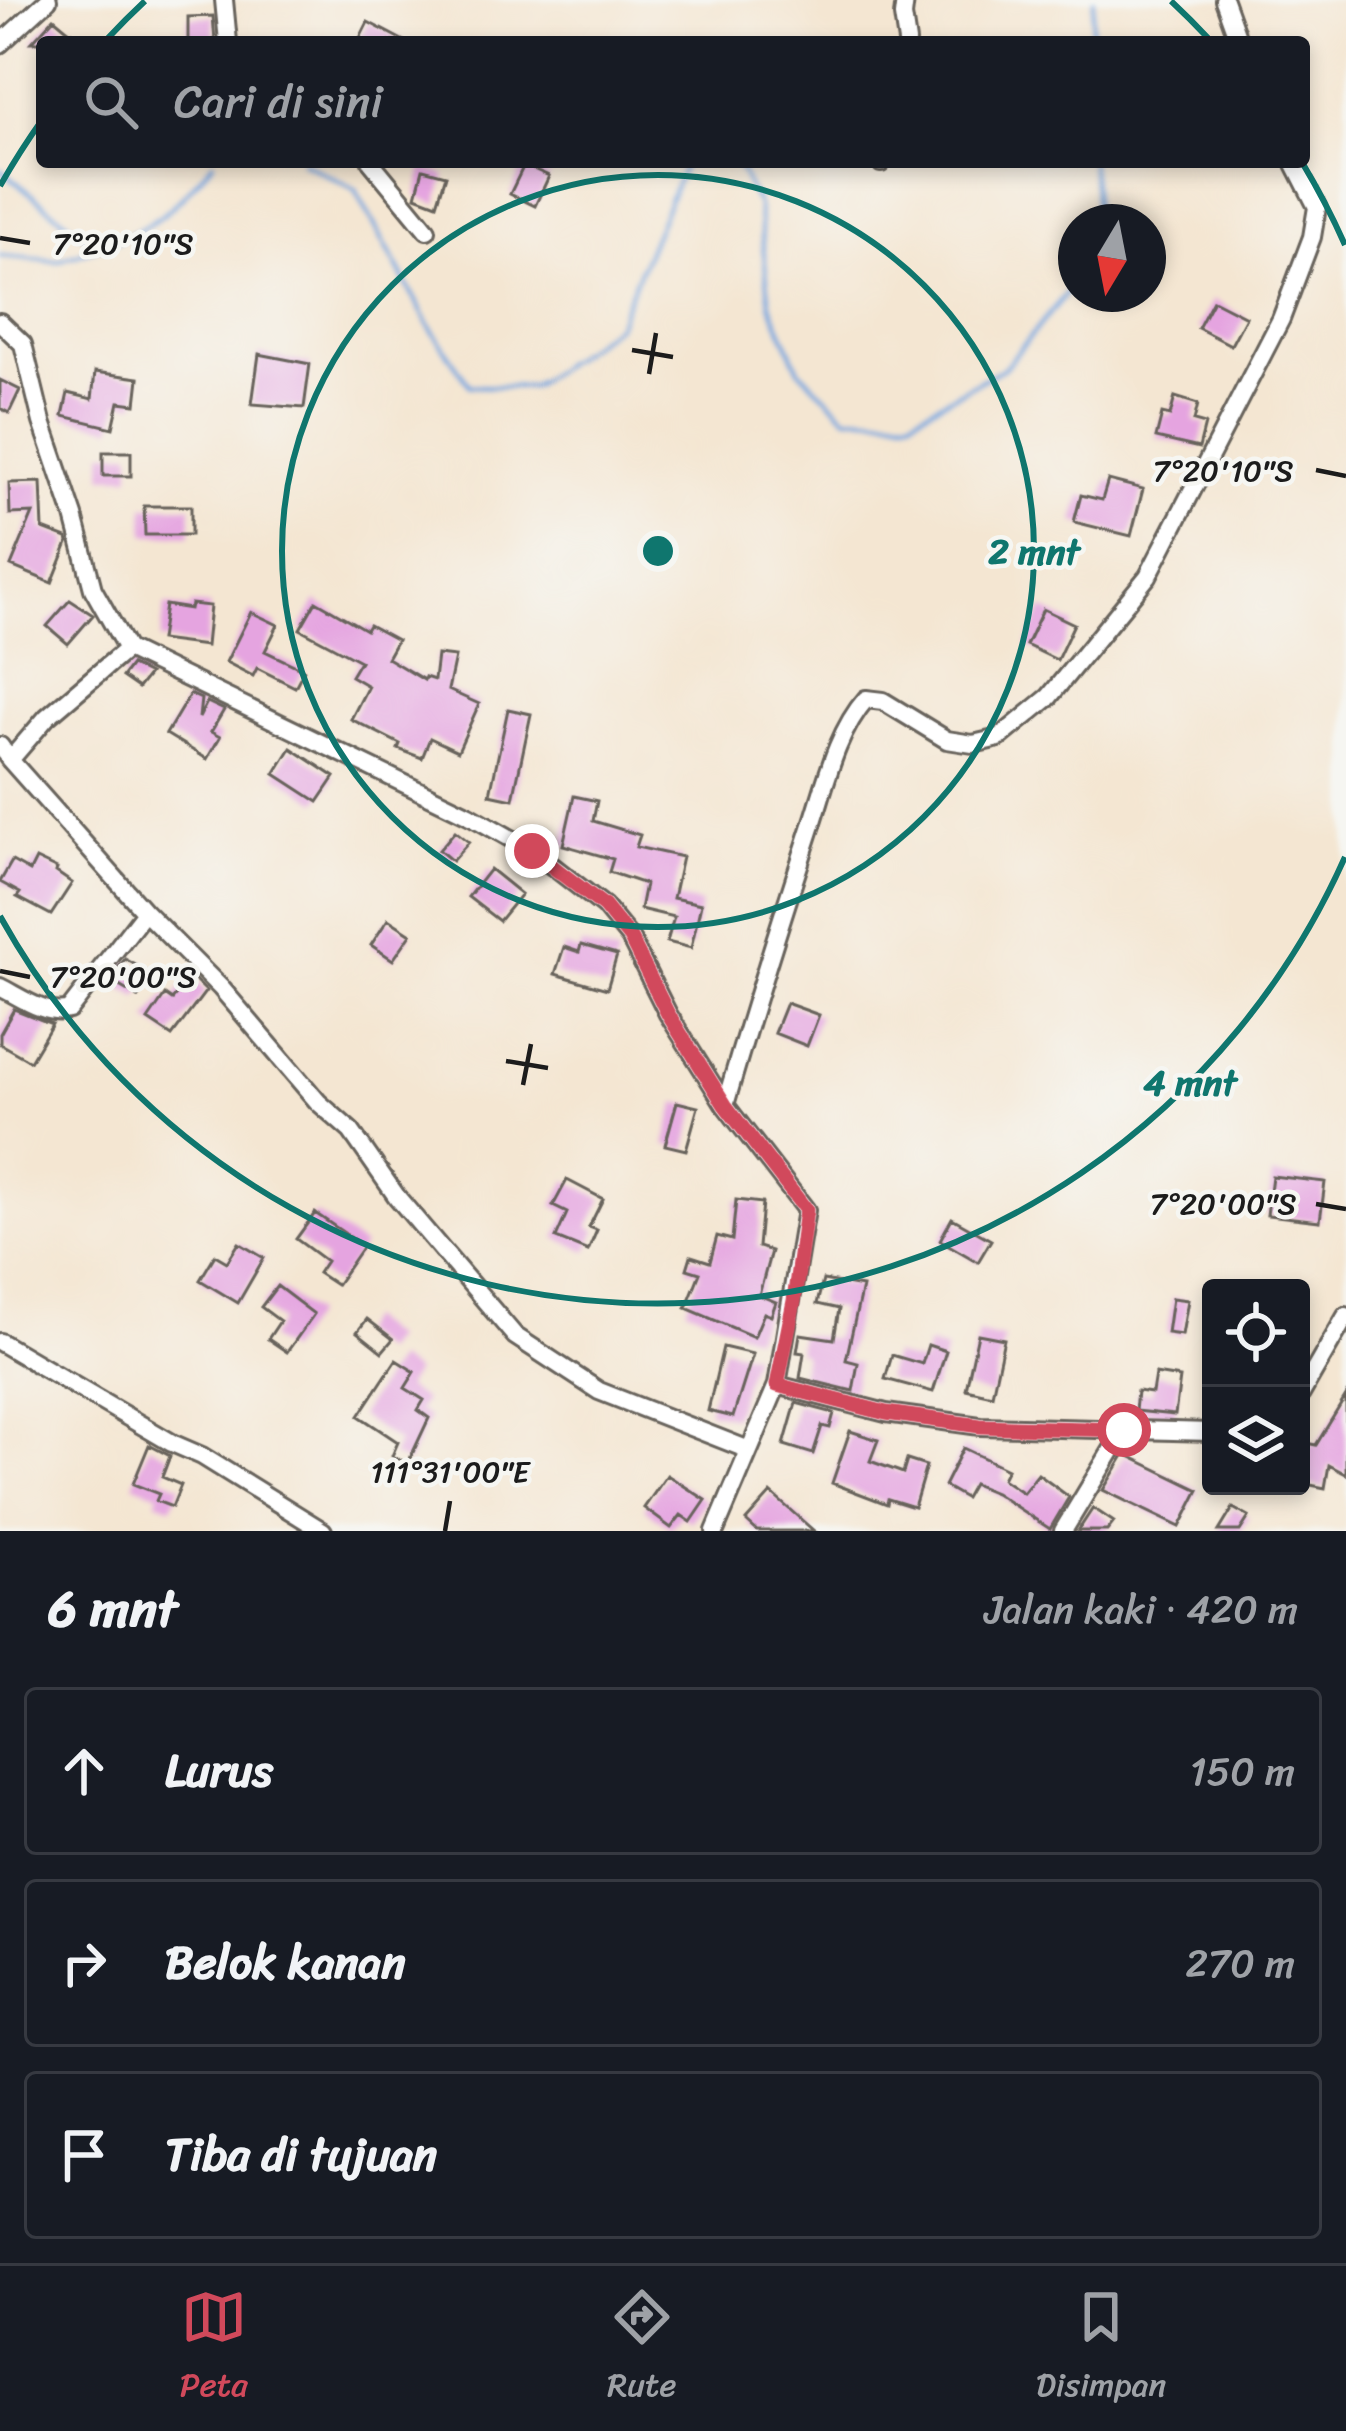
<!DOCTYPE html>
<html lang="id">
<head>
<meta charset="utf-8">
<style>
	:root { --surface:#171b24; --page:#20242c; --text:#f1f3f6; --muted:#9ea1a6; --line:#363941; --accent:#d1495b }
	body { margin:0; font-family:Sriracha,sans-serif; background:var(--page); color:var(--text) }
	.controls { position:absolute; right:36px; bottom:36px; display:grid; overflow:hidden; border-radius:12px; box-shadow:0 6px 18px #0003 }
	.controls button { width:108px; height:108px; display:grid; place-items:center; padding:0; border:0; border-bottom:3px solid var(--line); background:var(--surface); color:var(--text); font:60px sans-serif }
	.compass { position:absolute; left:1058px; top:204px; width:108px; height:108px; border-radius:50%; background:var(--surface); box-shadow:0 6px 18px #0003; rotate:190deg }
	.stop { position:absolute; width:36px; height:36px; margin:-27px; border:9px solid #d1495b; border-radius:50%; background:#fff }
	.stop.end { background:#d1495b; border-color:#fff; box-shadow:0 3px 12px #0008 }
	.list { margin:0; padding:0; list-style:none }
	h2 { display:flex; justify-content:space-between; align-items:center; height:156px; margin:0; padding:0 48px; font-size:51px }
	h2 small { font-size:39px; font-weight:400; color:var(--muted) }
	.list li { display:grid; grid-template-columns:78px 1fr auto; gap:36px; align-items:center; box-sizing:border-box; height:168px; margin:0 24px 24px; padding:0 24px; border:3px solid var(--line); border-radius:12px }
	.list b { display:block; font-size:45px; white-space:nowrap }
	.list em { font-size:39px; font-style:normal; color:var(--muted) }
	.icon { flex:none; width:66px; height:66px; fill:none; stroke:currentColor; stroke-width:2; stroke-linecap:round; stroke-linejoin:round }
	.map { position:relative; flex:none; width:1346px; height:1531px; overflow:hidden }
	.search { position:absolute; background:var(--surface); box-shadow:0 6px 18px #0003; left:36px; right:36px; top:36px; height:132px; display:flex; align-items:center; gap:30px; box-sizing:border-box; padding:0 42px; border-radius:12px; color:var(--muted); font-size:45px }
	.sheet { height:732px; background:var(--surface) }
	nav { display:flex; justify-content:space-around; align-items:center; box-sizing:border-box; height:168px; border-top:3px solid var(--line); background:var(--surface); font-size:33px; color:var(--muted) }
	nav a { display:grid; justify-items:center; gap:6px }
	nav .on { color:var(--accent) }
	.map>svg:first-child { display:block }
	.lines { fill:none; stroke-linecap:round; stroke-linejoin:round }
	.stream { stroke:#73a6df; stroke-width:4.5 }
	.building { fill:#e5a4e0 }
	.street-casing { stroke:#68635c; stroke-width:22 }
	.street { stroke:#fff; stroke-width:16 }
	.route { stroke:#d1495b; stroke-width:15 }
	.ticks { fill:none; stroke:#1c1c1c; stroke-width:4.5 }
	.ring { fill:none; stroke:#0f766e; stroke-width:6 }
	.ticks-label { font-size:30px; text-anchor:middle; fill:#1c1c1c; stroke:#f6f6f2; stroke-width:9; stroke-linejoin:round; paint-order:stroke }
	.centre { fill:#0f766e; stroke:#f6f6f2; stroke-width:6 }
	.ring-label { font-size:36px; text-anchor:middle; font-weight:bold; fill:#0f766e; stroke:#f6f6f2; stroke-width:9; stroke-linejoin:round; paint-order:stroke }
</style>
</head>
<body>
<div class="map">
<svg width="1346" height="1531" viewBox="0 0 1346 1531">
	<rect width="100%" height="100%" fill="#f6f6f2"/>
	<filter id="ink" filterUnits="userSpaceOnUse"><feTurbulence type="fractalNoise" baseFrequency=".00833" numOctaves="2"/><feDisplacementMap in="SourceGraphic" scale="24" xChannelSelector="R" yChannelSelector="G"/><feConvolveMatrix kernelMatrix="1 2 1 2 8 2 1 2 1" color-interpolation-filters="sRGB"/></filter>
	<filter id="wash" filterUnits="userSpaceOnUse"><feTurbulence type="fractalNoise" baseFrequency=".004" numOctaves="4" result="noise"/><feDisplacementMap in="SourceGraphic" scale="48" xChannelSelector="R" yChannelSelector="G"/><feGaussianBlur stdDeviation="2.7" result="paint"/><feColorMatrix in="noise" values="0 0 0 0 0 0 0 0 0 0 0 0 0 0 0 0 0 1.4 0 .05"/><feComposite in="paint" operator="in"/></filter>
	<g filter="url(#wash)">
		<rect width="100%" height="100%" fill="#f4e6d2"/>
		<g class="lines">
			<path class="stream" d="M 1091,42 L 1094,0
				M 302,162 L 355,189 L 430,327 L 470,386 L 531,387 L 617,325 L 685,162
				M 736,162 L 758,205 L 770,304 L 799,370 L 846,416 L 910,419 L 1004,368 L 1076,282
				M 1091,162 L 1096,222
				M 0,169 L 98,247 C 152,231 178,205 213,162
				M 0,256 L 57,261 L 98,247"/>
		</g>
		<g id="blocks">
			<path class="building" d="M 213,16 L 215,42 L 188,42 L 188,17 Z
				M 54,18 L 66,28 L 85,42 L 32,42 Z
				M 368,22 L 406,42 L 358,42 Z
				M 524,165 L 549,176 L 535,206 L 510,194 Z
				M 423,169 L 446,175 L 437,204 L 416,196 Z
				M 1213,300 L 1246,317 L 1231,345 L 1198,328 Z
				M 259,354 L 310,364 L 304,408 L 252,404 Z
				M 95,372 L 139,378 L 136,404 L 119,402 L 113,428 L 63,416 L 68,393 L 92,399 Z
				M 0,380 L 20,390 L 9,413 L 0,408 Z
				M 1175,397 L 1198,404 L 1194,421 L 1205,424 L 1199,448 L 1156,438 L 1162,414 L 1170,416 Z
				M 103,452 L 131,452 L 131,476 L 103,476 Z
				M 1108,480 L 1143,489 L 1131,536 L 1074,522 L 1081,495 L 1102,500 Z
				M 41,482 L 43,529 L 67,538 L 68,543 L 52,583 L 11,566 L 33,513 L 10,514 L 9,483 Z
				M 144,506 L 191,506 L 191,535 L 145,535 Z
				M 70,600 L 93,615 L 68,644 L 47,626 Z
				M 316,601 L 366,630 L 369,625 L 397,640 L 387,658 L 424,680 L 425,677 L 434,680 L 437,655 L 455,657 L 448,690 L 479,704 L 458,751 L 430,738 L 422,758 L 398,749 L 400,744 L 351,719 L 368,686 L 351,676 L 360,661 L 300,629 Z
				M 191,604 L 210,606 L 206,646 L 160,640 L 165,605 L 190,609 Z
				M 1043,609 L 1074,624 L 1057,660 L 1026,645 Z
				M 251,612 L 278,625 L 265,651 L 304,670 L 295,687 L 257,668 L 253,676 L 226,662 Z
				M 131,665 L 149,674 L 138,688 L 122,677 Z
				M 190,694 L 201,699 L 199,718 L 207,702 L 224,710 L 211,732 L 220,737 L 207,759 L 166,734 Z
				M 508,709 L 531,714 L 513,799 L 490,794 Z
				M 291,748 L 335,777 L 318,802 L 275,774 Z
				M 574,796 L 597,801 L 593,821 L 640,835 L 636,847 L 682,857 L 673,898 L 701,904 L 691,948 L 667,942 L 674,917 L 640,909 L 645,884 L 609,872 L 613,859 L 563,845 Z
				M 455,831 L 469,842 L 452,861 L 439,850 Z
				M 36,859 L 57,869 L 56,872 L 72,883 L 51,915 L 17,897 L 20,893 L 0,882 L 12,861 L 30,871 Z
				M 490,869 L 521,894 L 499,921 L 468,897 Z
				M 388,919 L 411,934 L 393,960 L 371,945 Z
				M 581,945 L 617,955 L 607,989 L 555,974 L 564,947 L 579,952 Z
				M 125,959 L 152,974 L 138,997 L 109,980 Z
				M 191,976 L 206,991 L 172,1036 L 148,1020 L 165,995 L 172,1000 Z
				M 786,1003 L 819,1015 L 807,1046 L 774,1033 Z
				M 14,1009 L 52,1024 L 30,1061 L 0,1044 L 0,1034 Z
				M 677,1102 L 698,1107 L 686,1150 L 665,1145 Z
				M 1272,1176 L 1325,1182 L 1320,1221 L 1267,1215 Z
				M 567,1180 L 603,1199 L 589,1227 L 597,1230 L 588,1251 L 556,1238 L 567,1213 L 553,1206 Z
				M 736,1200 L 762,1203 L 758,1247 L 771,1251 L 759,1295 L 776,1302 L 771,1316 L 764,1313 L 754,1337 L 686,1308 L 700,1273 L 687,1269 L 691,1256 L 710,1262 L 717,1236 L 732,1240 Z
				M 315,1213 L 363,1246 L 336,1285 L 318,1273 L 326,1261 L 296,1239 Z
				M 952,1218 L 991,1240 L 978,1262 L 940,1240 Z
				M 239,1243 L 264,1258 L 238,1303 L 200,1280 L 215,1255 L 227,1262 Z
				M 823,1280 L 862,1287 L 846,1360 L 858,1363 L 853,1391 L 800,1378 L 804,1353 L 797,1352 L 800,1334 L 834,1339 L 839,1309 L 817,1304 Z
				M 277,1286 L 314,1314 L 287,1352 L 268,1339 L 280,1321 L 261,1307 Z
				M 1172,1298 L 1188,1300 L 1182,1335 L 1167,1333 Z
				M 367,1319 L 393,1339 L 382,1352 L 357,1332 Z
				M 978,1334 L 1004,1339 L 992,1395 L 966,1389 Z
				M 928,1345 L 946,1351 L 933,1392 L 885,1379 L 892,1355 L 922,1364 Z
				M 723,1347 L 753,1354 L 733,1417 L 708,1411 Z
				M 396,1360 L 415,1372 L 405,1388 L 424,1400 L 418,1410 L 429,1418 L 408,1463 L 392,1456 L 398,1442 L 359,1416 Z
				M 1155,1374 L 1180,1378 L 1175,1415 L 1135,1411 L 1137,1391 L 1152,1393 Z
				M 1346,1396 L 1346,1474 L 1329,1465 L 1325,1488 L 1301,1483 L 1301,1442 L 1316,1445 Z
				M 796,1403 L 834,1413 L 830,1428 L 822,1426 L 813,1454 L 784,1445 Z
				M 850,1431 L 878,1440 L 870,1461 L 903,1473 L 907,1460 L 926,1466 L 914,1507 L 888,1499 L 887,1504 L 832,1483 Z
				M 149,1445 L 170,1456 L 162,1477 L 181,1485 L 172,1507 L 156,1501 L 159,1494 L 133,1484 Z
				M 963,1448 L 1007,1469 L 1002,1479 L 1023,1493 L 1038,1474 L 1069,1497 L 1050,1529 L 995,1493 L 973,1484 L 965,1498 L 944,1486 Z
				M 1125,1454 L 1199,1490 L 1180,1527 L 1103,1490 Z
				M 667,1475 L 706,1500 L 691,1522 L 681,1515 L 671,1528 L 644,1508 Z
				M 771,1493 L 814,1531 L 757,1531 L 746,1521 Z
				M 1093,1508 L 1114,1522 L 1107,1531 L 1078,1531 Z
				M 1233,1508 L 1249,1517 L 1240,1531 L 1219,1531 Z"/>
		</g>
	</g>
	<g filter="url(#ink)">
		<use href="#blocks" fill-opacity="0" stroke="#68635c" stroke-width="3"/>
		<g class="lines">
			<g class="street-casing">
				<path id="street" d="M 224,0 L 228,42
					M 905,0 L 903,16 L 907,42
					M 1224,0 L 1239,42
					M 0,44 L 48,0
					M 371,162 L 427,230
					M 881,163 L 881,162
					M 0,322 L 23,344 L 42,422 L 74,516 L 93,589 L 127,649 L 471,816 L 533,851 L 604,906 L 630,938 L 668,1014 L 725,1105 L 806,1210 L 777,1385 L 715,1531
					M 0,746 L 10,760 L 47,717 L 127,649
					M 10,760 L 145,912 L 221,988 L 318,1102 L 351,1131 L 397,1197 L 515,1336 L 599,1391 L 749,1450
					M 0,987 C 20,997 47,1017 69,1010 L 145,912
					M 725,1105 C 752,1012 781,920 811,828 C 825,786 836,733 866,699 L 883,701 L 947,740 L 973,744 L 999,738 L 1049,697 L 1148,576 L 1281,319 L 1312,237 L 1317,207 L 1294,162
					M 0,1342 L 172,1443 L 202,1456 L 323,1531
					M 777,1385 L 886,1413 L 980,1426 L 1211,1432
					M 1301,1394 L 1346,1316
					M 1063,1531 L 1124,1430"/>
			</g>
			<use href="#street" class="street"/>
		</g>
	</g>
	<g class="lines" filter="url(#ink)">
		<path class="route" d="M 532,851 L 604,906 L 630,938 L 668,1014 L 725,1105 L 806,1210 L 794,1301 L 777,1385 L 886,1413 L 980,1426 L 1124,1430"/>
	</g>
	<path class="ticks" d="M 0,238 L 30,243M 632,350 L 673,357M 649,374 L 656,333M 1316,470 L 1346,476M 0,971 L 30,977M 506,1061 L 548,1068M 523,1085 L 531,1044M 1316,1204 L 1346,1209M 445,1531 L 450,1501"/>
	<g class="ring">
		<circle cx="658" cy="551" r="376"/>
		<path d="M1345 857A752 752 0 0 1 0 916M0 186A752 752 0 0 1 42 120M108 38A752 752 0 0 1 145 1M1171 1A752 752 0 0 1 1208 38M1303 164A752 752 0 0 1 1345 245"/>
	</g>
	<g class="ticks-label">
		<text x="123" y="254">7°20'10"S</text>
		<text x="1223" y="481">7°20'10"S</text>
		<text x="123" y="987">7°20'00"S</text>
		<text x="1223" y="1214">7°20'00"S</text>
		<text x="450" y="1482">111°31'00"E</text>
	</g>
	<circle cx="658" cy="551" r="18" class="centre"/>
	<g class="ring-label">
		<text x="1034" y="564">2 mnt</text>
		<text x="1190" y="1095">4 mnt</text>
	</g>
</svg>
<div class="controls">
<button><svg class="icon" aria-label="locate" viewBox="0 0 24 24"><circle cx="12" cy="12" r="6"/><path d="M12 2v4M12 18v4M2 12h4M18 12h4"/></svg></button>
<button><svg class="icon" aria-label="layers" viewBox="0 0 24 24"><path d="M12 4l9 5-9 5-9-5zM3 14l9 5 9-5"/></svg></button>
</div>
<svg class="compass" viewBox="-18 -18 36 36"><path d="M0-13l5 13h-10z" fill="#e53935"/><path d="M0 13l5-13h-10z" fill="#9ea1a6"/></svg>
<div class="stop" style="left:1124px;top:1430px"></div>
<div class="stop end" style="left:532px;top:851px"></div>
<div class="search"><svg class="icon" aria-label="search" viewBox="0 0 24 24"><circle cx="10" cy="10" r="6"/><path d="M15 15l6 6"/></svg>Cari di sini</div>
</div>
<section class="sheet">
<h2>6 mnt<small>Jalan kaki · 420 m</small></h2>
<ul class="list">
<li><svg class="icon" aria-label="ahead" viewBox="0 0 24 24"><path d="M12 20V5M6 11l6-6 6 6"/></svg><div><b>Lurus</b></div><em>150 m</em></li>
<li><svg class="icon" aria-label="right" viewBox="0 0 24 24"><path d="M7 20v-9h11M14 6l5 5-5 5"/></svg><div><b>Belok kanan</b></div><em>270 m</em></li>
<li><svg class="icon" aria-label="arrive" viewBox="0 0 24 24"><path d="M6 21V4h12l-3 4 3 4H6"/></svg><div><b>Tiba di tujuan</b></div></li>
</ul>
</section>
<nav>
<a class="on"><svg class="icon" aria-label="map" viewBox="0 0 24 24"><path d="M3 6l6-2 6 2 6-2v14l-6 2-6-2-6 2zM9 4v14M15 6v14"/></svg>Peta</a>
<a><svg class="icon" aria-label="directions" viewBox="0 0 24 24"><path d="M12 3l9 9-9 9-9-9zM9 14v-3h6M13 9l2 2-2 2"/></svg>Rute</a>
<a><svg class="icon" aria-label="saved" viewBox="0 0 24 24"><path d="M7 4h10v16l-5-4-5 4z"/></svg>Disimpan</a>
</nav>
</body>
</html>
